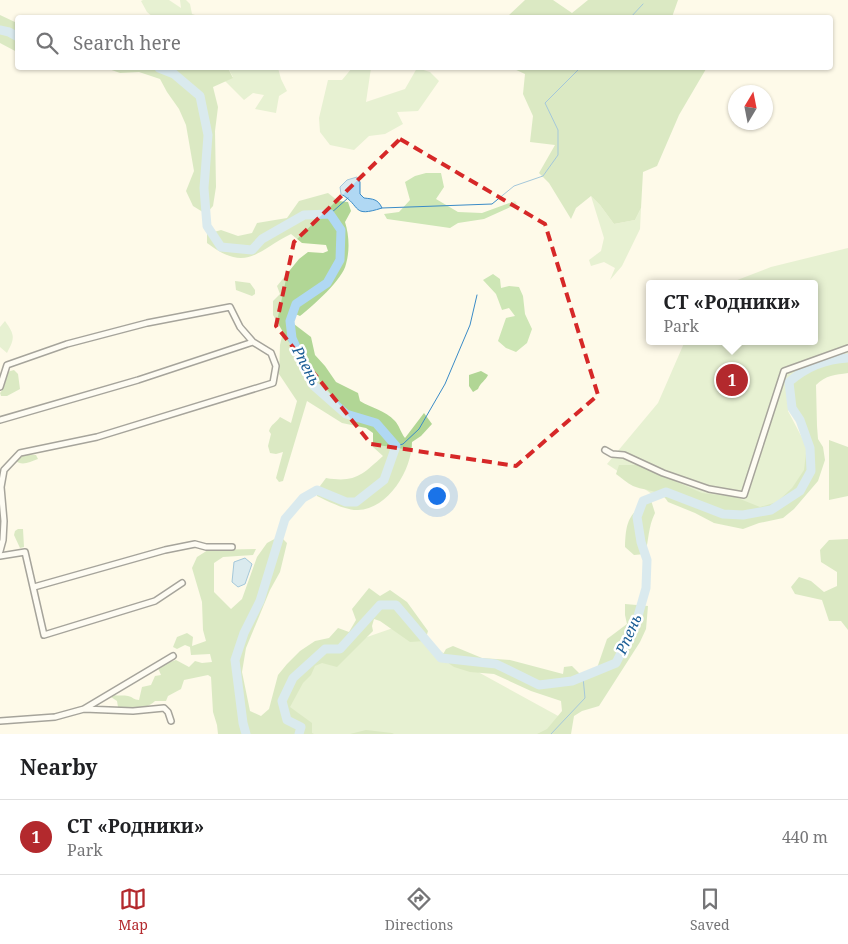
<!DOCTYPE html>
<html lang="en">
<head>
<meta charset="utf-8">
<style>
	:root { --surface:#fff; --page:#f2f2f2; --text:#202124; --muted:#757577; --line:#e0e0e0; --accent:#b3292d }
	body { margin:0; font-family:"Noto Serif",serif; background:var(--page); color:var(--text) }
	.compass { position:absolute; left:728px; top:85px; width:45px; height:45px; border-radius:50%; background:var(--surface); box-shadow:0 1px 4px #0004; rotate:10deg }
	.you { position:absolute; left:436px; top:495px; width:18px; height:18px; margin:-12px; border:4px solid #fff; border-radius:50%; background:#1a73e8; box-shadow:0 0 0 8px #1a73e833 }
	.badge { display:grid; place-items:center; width:32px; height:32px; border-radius:50%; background:var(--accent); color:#fff; font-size:16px; font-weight:700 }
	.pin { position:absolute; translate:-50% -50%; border:2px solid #fff; box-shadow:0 1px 5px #0006 }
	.popup { position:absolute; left:646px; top:280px; width:172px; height:65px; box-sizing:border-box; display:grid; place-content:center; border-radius:5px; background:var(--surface); filter:drop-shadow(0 1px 4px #0005); font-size:16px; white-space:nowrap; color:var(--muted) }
	.popup b { font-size:19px; color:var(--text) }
	.popup::after { content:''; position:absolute; left:50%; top:100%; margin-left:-10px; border:10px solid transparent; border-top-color:var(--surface) }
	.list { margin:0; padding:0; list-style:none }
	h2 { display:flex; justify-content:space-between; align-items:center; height:65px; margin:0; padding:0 20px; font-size:21px }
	h2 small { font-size:16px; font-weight:400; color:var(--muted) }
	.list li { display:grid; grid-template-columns:32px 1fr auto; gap:15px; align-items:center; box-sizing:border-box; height:75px; padding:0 20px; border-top:1px solid var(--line) }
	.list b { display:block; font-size:19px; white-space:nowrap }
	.list p { margin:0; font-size:16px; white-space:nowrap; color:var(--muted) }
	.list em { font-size:16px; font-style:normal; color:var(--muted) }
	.icon { flex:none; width:28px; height:28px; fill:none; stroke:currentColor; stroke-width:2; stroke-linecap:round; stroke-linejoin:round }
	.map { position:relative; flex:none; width:848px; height:734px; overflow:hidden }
	.search { position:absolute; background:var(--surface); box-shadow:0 1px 4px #0004; left:15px; right:15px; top:15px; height:55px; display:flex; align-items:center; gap:12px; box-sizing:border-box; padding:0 18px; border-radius:5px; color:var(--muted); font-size:19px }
	.sheet { height:140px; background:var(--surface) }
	nav { display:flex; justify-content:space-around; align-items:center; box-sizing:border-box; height:70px; border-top:1px solid var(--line); background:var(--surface); font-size:14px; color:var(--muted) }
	nav a { display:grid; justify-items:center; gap:2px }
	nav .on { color:var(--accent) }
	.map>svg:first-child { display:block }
	.green { fill:#cde6b5 }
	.forest { fill:#b1d695 }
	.water { fill:#b0d8f3; stroke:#3a8bc7 }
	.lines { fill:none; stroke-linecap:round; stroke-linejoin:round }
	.stream { stroke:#3a8bc7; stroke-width:1 }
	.river { stroke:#b0d8f3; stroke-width:9 }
	.minor-casing { stroke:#3d3d3d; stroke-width:8 }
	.minor { stroke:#fff; stroke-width:5 }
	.marked { fill:none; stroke:#d62828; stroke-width:4; stroke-dasharray:10 6; stroke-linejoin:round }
	.labels { text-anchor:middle; stroke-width:5; stroke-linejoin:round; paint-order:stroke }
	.water-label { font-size:15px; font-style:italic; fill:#1a5d95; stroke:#fff }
</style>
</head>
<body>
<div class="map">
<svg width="848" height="734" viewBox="0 0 848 734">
	<rect width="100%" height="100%" fill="#fefae9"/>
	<path class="green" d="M 143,0 L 169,0 L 181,8 L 180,0 L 186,0 L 190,4 L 192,14 L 201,17 L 153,17 L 147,12 L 141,1 Z
		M 228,68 L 278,68 L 281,79 L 287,91 L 279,96 L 276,113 L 255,109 L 264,95 L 253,93 L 244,100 L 225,81 L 233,77 Z
		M 352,68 L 371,68 L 366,102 L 405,89 L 417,68 L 430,72 L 439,81 L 418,111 L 397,112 L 403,124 L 385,134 L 369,136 L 354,150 L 330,145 L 320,132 L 319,118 L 328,80 L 342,80 Z
		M 426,173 L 441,173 L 444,187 L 436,199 L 458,212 L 482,213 L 515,201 L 517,204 L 484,219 L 458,223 L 450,228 L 387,219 L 384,214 L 399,212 L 410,200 L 405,182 L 415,176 Z
		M 591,196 L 600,205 L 614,224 L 635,220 L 641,208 L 640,229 L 622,266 L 610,280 L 615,268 L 604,262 L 591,266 L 589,260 L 601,251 L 604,238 Z
		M 848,248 L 848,364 L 792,385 L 788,411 L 809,451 L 806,474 L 791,498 L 765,513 L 665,493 L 652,494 L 607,464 L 658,403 L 685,341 L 814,341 L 814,284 L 727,284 L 771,267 Z
		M 493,274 L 500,279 L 501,288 L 509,286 L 519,287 L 523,296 L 525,314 L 532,329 L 527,343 L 516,352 L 506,348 L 498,341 L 506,318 L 515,316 L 509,308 L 502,310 L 496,294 L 483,280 Z
		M 5,321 C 15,335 15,338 7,353 L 0,347 L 0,327 Z
		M 396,627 L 560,717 L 556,734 L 270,734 L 315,655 Z"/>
	<path class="forest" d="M 525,0 L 553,0 L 572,13 L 588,0 L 678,0 L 672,17 L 507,17 Z
		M 0,15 L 17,23 L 17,52 L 0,43 Z
		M 106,68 L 228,68 L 233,78 L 213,87 L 218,107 L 215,131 L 216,187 L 213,206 L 206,214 L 193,206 L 186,191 L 194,171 L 186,125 L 179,109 L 167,92 L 160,79 L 139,72 L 120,73 Z
		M 512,68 L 704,68 L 706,69 L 679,115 L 657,166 L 643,172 L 641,208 L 635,220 L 614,224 L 600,205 L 591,196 L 576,208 L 571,219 L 549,183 L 539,173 L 555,145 L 530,142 L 533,116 L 523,94 L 525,74 Z
		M 328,193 L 338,201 L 348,202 L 351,211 L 345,222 C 349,235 350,250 346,264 C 343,279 313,306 300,316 L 293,313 L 290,321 L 311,337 L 315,355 L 325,366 L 336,382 L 358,393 L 360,401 C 371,408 385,410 395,421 C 399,425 401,433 405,438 L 424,413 L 432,424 L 421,436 L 412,442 C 412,470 388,509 358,510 C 347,511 327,501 317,496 L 317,490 L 326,478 C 355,483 362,475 383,456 L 373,447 L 373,433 L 366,428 L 342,423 L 307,401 L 283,481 L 279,482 L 276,478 L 283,452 L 276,454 L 270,453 L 268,446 L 271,434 L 269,431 C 271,424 276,423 280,417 L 291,423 L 297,401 L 279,374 L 280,345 L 283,332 L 273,315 L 273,301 L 280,294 L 277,286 L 299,259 L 308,252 L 323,253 L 328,251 L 326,245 L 302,243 L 291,234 C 255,252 247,273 207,243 L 207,234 L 221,230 L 238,236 L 252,233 L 257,223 L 287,218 L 299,201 Z
		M 235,281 L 250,283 L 255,290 L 255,294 L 252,296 L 236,290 Z
		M 836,358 L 848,358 L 848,373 C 835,375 826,375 816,385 L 817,426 L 818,439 L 823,447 L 825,460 L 818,481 L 794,509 L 783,518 L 759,523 L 743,529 L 714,523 L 695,513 L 668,502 C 661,489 644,491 633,486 C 627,483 622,478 616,474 L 619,465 L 638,465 L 702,493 L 735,497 L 760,507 L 777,502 L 792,488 L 804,470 L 806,454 L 810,448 L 800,420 L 792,408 L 789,382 L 803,369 Z
		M 14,370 L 18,374 L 20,389 L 7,396 L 1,396 L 0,393 C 4,389 7,378 7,372 Z
		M 481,371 L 488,375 C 486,380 480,383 478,389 L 473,392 L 469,386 L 469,375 Z
		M 829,440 L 848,447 L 848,496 L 829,500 Z
		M 22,454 L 36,455 L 38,459 C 29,462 22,467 15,460 Z
		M 650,497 L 655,513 C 648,527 649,540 645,554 L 634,555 L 625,547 C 626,519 629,516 650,497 Z
		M 18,529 L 23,529 L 24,547 L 20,548 L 14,535 L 15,531 Z
		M 280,536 L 287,543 L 280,572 L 270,590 L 246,648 L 242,672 L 250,711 L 261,716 L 269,709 L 278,675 L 287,664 L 300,651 L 315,641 L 329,638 L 338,628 L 349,632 L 356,620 L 352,609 L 369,588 L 380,596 L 390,590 L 407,602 L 428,631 L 425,641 L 410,642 L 380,621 L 374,619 L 372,626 L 373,631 L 337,667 L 322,663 L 315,666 L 311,675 L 303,683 L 290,707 L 312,723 L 312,733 L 314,734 L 218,734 L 217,725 L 213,712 L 211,677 L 208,675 L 184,680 L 181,689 L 168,696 L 166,701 L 155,701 C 146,710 130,710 118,707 L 117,701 L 111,697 L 113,695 C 118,696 124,695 128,696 C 133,697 134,700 139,700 L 142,687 L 151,685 L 155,676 L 161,675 L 158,668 L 161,665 L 176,660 L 189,667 L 195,661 L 202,663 L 212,662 L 210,654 L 191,655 L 190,647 L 185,645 L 177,649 L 173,647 L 177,637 L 187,633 L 193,637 L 192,646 L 206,641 L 203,630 L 202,602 L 192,568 L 197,557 L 208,550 L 256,549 L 253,555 L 223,557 L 214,563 L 214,592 L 231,609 L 242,599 L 257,557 L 267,543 Z
		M 848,539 L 848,630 L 841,621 L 829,621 L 822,600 L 795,594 L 791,587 L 799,577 L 811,581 L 824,592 L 837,586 L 837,572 L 821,562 L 820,550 L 829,540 Z
		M 625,604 L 648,606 L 646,629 L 640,642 L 599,706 L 582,711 L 574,716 L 571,734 L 537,734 L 547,729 L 562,711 L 561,701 L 531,691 L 494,674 L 470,672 L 454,667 L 441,658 L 446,649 L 453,646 L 482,658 L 510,660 L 563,674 L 564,667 L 572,666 L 583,677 L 596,671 L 607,639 L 627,624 L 625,615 Z
		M 366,730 L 392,733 L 394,734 L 350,734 Z"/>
	<path class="water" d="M 357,177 L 360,182 L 360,194 L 364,198 C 373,199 378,199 382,208 C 351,218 362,206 341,194 L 340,187 L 347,180 Z
		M 245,558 L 252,564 L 245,584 L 238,587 L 232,582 L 234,562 Z"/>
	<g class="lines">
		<path class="stream" d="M 630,18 L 643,4
			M 382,208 L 492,204 L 514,186 L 543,176 L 558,155 L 558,130 L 545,103 L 580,68
			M 330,214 L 348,198
			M 396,446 L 403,444 L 419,429 L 445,384 L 470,325 L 477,295
			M 551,734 L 585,698 L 583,677"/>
		<path class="river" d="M 0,30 L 9,32 L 18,37
			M 159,68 L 174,74 L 200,96 L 208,135 L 204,188 L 207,226 L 221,247 L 252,250 L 262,239 L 304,215 L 330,214 L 341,230 L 340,260 L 327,283 L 296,304 L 290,321 L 292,338 L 313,385 L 346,414 L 376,423 L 396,446 L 384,480 L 356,502 L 346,502 L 317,490 L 303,498 L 285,519 L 260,601 L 244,633 L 235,660 L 243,723 L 246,734
			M 299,734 L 301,727 L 287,720 L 282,701 L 293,678 L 325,649 L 340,649 L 380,605 L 396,605 L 441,658 L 496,664 L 539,685 L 572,681 L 616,663 L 636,623 L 646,588 L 647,560 L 641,542 L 637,517 L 643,501 L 666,492 L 723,514 L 743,515 L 771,510 L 800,491 L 811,471 L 810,448 L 800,420 L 792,408 L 789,382 C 806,367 825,359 848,358"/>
		<g class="minor-casing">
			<path id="minor" d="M 0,387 L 7,365 L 67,344 L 147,323 L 230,307 L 240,327 L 253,342 L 271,353 L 276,366 L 273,383 L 97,437 L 20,453 L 4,470 L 1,487 L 4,521 L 3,540 L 0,551
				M 0,420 L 138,380 L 253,342
				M 605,450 L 612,454 L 624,455 L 663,473 L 709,489 L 744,495 L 784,371 L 848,348
				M 0,556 L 25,552 L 44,635 L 155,601 L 182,583
				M 34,587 L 165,550 L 195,544 L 206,547 L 232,547
				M 84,709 L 133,711 L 164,708 L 168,712 L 171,721
				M 0,721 L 55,717 L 84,709 L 173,656"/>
		</g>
		<use href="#minor" class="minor"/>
	</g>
	<path d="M0 0H848V734H0ZM 400,139 L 545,224 L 598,395 L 516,466 L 371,444 L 276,326 L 294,242 Z" fill="#fefae9" fill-opacity=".55" fill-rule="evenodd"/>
	<path class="marked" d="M 400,139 L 545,224 L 598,395 L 516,466 L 371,444 L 276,326 L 294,242 Z"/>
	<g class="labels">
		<g class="water-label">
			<text transform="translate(306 366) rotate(62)" y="5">Рпень</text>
			<text transform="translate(629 634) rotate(-66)" y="5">Рпень</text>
		</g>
	</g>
</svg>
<svg class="compass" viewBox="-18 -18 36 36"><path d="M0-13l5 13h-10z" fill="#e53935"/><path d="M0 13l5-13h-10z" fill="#757577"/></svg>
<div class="you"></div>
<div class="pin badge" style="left:732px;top:380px">1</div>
<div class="popup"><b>СТ «Родники»</b>Park</div>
<div class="search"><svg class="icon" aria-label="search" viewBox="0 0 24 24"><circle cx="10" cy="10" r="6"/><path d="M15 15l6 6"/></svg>Search here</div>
</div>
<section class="sheet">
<h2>Nearby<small></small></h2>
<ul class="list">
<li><span class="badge">1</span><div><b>СТ «Родники»</b><p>Park</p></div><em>440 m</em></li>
</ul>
</section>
<nav>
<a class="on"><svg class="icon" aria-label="map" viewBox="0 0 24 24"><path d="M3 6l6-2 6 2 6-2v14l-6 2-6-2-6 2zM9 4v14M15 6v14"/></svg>Map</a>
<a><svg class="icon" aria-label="directions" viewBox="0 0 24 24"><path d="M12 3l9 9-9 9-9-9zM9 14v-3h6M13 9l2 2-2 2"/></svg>Directions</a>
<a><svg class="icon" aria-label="saved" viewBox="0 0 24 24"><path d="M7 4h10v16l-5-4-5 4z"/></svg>Saved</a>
</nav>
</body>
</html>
